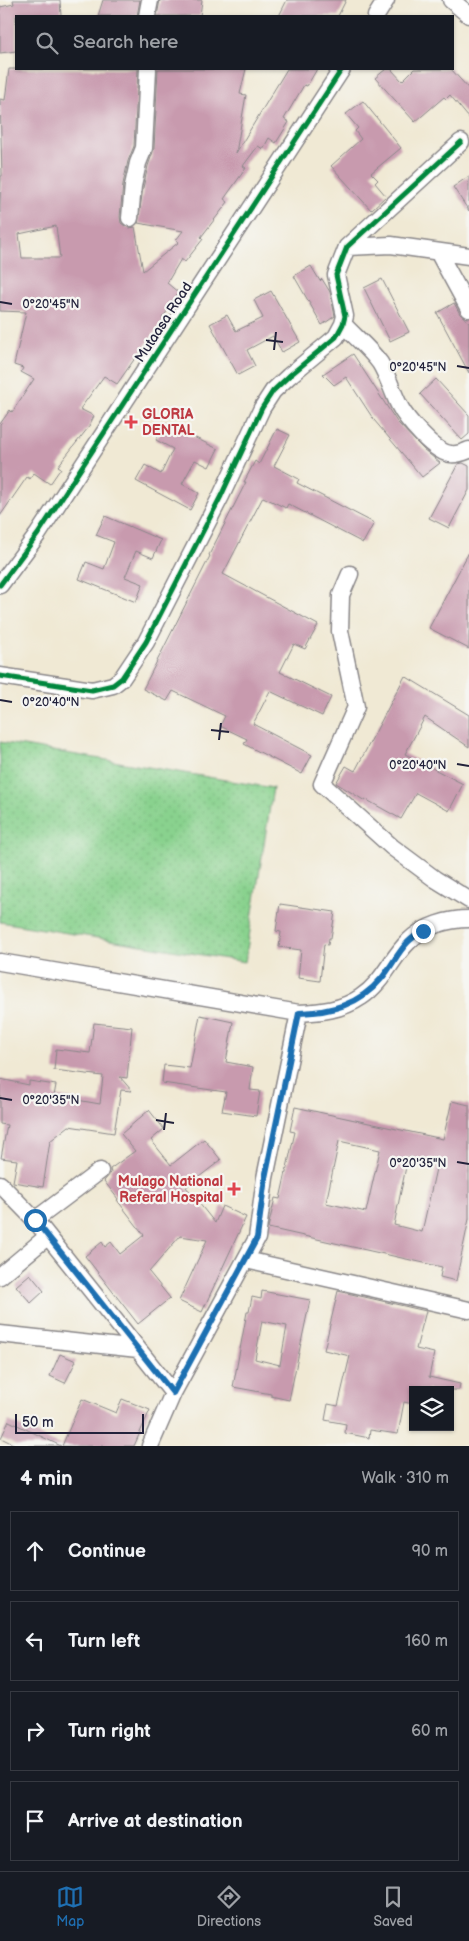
<!DOCTYPE html>
<html lang="en">
<head>
<meta charset="utf-8">
<style>
	:root { --surface:#171b24; --page:#20242c; --text:#f1f3f6; --muted:#9ea1a6; --line:#363941; --accent:#1f6fb2 }
	body { margin:0; font-family:"Balsamiq Sans",sans-serif; background:var(--page); color:var(--text) }
	.controls { position:absolute; right:15px; bottom:15px; display:grid; overflow:hidden; border-radius:0px; box-shadow:0 1px 4px #0004 }
	.controls button { width:45px; height:45px; display:grid; place-items:center; padding:0; border:0; border-bottom:1px solid var(--line); background:var(--surface); color:var(--text); font:25px sans-serif }
	.scale { position:absolute; left:15px; bottom:12px; width:129px; box-sizing:border-box; padding-left:5px; border:2px solid #22223b; border-top:0; font-size:14px; line-height:18px; white-space:nowrap; color:#22223b; -webkit-text-stroke:4px #f6f6f2; paint-order:stroke }
	.stop { position:absolute; width:15px; height:15px; margin:-11px; border:4px solid #1f6fb2; border-radius:50%; background:#fff }
	.stop.end { background:#1f6fb2; border-color:#fff; box-shadow:0 1px 5px #0008 }
	.list { margin:0; padding:0; list-style:none }
	h2 { display:flex; justify-content:space-between; align-items:center; height:65px; margin:0; padding:0 20px; font-size:21px }
	h2 small { font-size:16px; font-weight:400; color:var(--muted) }
	.list li { display:grid; grid-template-columns:32px 1fr auto; gap:15px; align-items:center; box-sizing:border-box; height:80px; margin:0 10px 10px; padding:0 10px; border:1px solid var(--line); border-radius:0px }
	.list b { display:block; font-size:19px; white-space:nowrap }
	.list em { font-size:16px; font-style:normal; color:var(--muted) }
	.icon { flex:none; width:28px; height:28px; fill:none; stroke:currentColor; stroke-width:2; stroke-linecap:round; stroke-linejoin:round }
	.map { position:relative; flex:none; width:469px; height:1446px; overflow:hidden }
	.search { position:absolute; background:var(--surface); box-shadow:0 1px 4px #0004; left:15px; right:15px; top:15px; height:55px; display:flex; align-items:center; gap:12px; box-sizing:border-box; padding:0 18px; border-radius:0px; color:var(--muted); font-size:19px }
	.sheet { height:425px; background:var(--surface) }
	nav { display:flex; justify-content:space-around; align-items:center; box-sizing:border-box; height:70px; border-top:1px solid var(--line); background:var(--surface); font-size:14px; color:var(--muted) }
	nav a { display:grid; justify-items:center; gap:2px }
	nav .on { color:var(--accent) }
	.map>svg:first-child { display:block }
	.park { fill:url(#park-dots); stroke:#567a64 }
	.building { fill:#c89aae; fill-rule:evenodd }
	.lines { fill:none; stroke-linecap:round; stroke-linejoin:round }
	.minor-casing { stroke:#898688; stroke-width:19 }
	.minor { stroke:#fff; stroke-width:16 }
	.cycleway-casing { stroke:#f6f6f2; stroke-width:8 }
	.cycleway { stroke:#00873e; stroke-width:5 }
	.route { stroke:#1f6fb2; stroke-width:6 }
	.ticks { fill:none; stroke:#22223b; stroke-width:2 }
	.health-dot { fill:#e0444e; stroke:#f6f6f2; stroke-width:2 }
	.labels { text-anchor:middle; stroke-width:4.5; stroke-linejoin:round; paint-order:stroke }
	.street-label { font-size:14px; fill:#22223b; stroke:#f6f6f2 }
	.health-label { font-size:14px; font-weight:bold; fill:#be3a42; stroke:#f6f6f2; text-anchor:start }
	.ticks-label { font-size:12px; text-anchor:middle; fill:#22223b; stroke:#f6f6f2; stroke-width:4.5; stroke-linejoin:round; paint-order:stroke }
</style>
</head>
<body>
<div class="map">
<svg width="469" height="1446" viewBox="0 0 469 1446">
	<defs>
		<pattern id="park-dots" width="8" height="8" patternUnits="userSpaceOnUse" patternTransform="scale(1.25)"><rect width="8" height="8" fill="#89d28e"/><path d="M2 2h.1M6 6h.1" fill="none" stroke="#76b47b" stroke-width="1.8" stroke-linecap="round"/></pattern>
	</defs>
	<rect width="100%" height="100%" fill="#f6f6f2"/>
	<filter id="ink" filterUnits="userSpaceOnUse"><feTurbulence type="fractalNoise" baseFrequency=".02" numOctaves="2"/><feDisplacementMap in="SourceGraphic" scale="10" xChannelSelector="R" yChannelSelector="G"/><feConvolveMatrix kernelMatrix="1 2 1 2 8 2 1 2 1" color-interpolation-filters="sRGB"/></filter>
	<filter id="wash" filterUnits="userSpaceOnUse"><feTurbulence type="fractalNoise" baseFrequency=".0096" numOctaves="4" result="noise"/><feDisplacementMap in="SourceGraphic" scale="20" xChannelSelector="R" yChannelSelector="G"/><feGaussianBlur stdDeviation="1.12" result="paint"/><feColorMatrix in="noise" values="0 0 0 0 0 0 0 0 0 0 0 0 0 0 0 0 0 1.4 0 .05"/><feComposite in="paint" operator="in"/></filter>
	<g filter="url(#wash)">
		<rect width="100%" height="100%" fill="#f0e9d4"/>
		<path class="park" d="M 0,742 L 273,788 L 245,962 L 0,922 Z"/>
		<g id="blocks">
			<path class="building" d="M 13,0 L 60,0 L 61,16 L 16,16 L 16,51 L 0,53 L 0,7 L 14,4 Z
				M 103,0 L 140,0 L 137,16 L 98,16 Z
				M 160,0 L 202,0 L 200,16 L 157,16 Z
				M 287,0 L 346,0 L 338,16 L 279,16 Z
				M 9,69 L 138,69 L 134,146 L 128,161 L 123,184 L 120,217 L 121,223 L 125,226 L 130,228 L 135,227 L 143,271 L 179,242 L 176,240 L 183,231 L 138,223 L 143,188 L 148,166 L 154,149 L 158,69 L 246,69 L 240,94 L 246,95 L 236,153 L 287,69 L 317,69 L 307,86 L 304,85 L 284,119 L 289,122 L 276,143 L 269,138 L 263,149 L 258,146 L 243,166 L 246,168 L 224,199 L 228,202 L 201,237 L 203,239 L 185,262 L 181,259 L 167,283 L 179,293 L 169,305 L 171,306 L 162,318 L 164,319 L 139,355 L 138,354 L 117,384 L 104,376 L 80,409 L 94,416 L 88,428 L 58,466 L 61,468 L 50,484 L 34,473 L 30,479 L 27,477 L 0,516 L 0,424 L 10,410 L 12,412 L 34,379 L 21,372 L 23,368 L 14,365 L 26,312 L 0,311 L 0,206 L 1,176 L 2,176 L 0,99 L 5,100 ZM 56,226 L 60,258 L 22,258 L 19,234 Z
				M 386,69 L 391,69 L 402,81 L 414,69 L 451,69 L 469,89 L 469,118 L 450,95 L 446,99 L 444,97 L 415,122 L 375,78 Z
				M 363,101 L 401,148 L 371,173 L 378,180 L 375,183 L 386,196 L 371,210 L 331,166 L 361,139 L 355,131 L 358,128 L 346,114 Z
				M 469,176 L 469,211 L 453,187 Z
				M 311,266 L 320,281 L 322,279 L 330,292 L 335,316 L 322,325 L 294,276 Z
				M 382,279 L 409,332 L 390,341 L 364,288 Z
				M 271,291 L 300,342 L 282,352 L 273,336 L 247,350 L 255,366 L 238,375 L 210,324 L 227,315 L 236,331 L 263,318 L 254,300 Z
				M 454,303 L 460,314 L 469,322 L 469,373 L 437,313 Z
				M 353,354 L 397,422 L 423,449 L 440,463 L 422,477 L 374,420 L 346,377 L 334,385 L 323,374 Z
				M 436,379 L 469,415 L 469,434 L 462,440 L 420,394 Z
				M 165,423 L 218,449 L 209,467 L 195,460 L 182,484 L 199,493 L 190,510 L 136,481 L 145,465 L 161,474 L 173,449 L 156,440 Z
				M 277,429 L 290,435 L 274,466 L 299,479 L 297,483 L 374,523 L 363,543 L 288,504 L 286,508 L 263,497 L 223,574 L 318,625 L 305,649 L 294,644 L 280,672 L 331,697 L 322,716 L 270,691 L 253,724 L 312,755 L 302,774 L 244,744 L 247,739 L 220,726 L 225,716 L 173,691 L 167,701 L 143,689 L 210,556 L 209,555 L 246,482 L 244,482 L 255,461 L 259,464 Z
				M 463,463 L 469,466 L 469,490 L 449,528 L 429,518 L 458,464 Z
				M 105,516 L 161,540 L 153,558 L 136,551 L 125,577 L 143,584 L 136,602 L 79,579 L 86,562 L 104,569 L 114,542 L 96,535 Z
				M 469,552 L 469,649 L 429,628 Z
				M 405,676 L 469,715 L 469,747 L 425,717 L 405,754 L 463,784 L 449,811 L 416,793 L 401,819 L 365,799 L 365,801 L 336,783 L 346,766 L 355,771 Z
				M 280,904 L 335,912 L 331,938 L 329,938 L 328,945 L 324,944 L 320,981 L 298,978 L 301,950 L 279,947 L 281,932 L 276,931 Z
				M 200,1015 L 233,1022 L 226,1062 L 253,1067 L 250,1090 L 260,1091 L 256,1116 L 222,1111 L 226,1092 L 162,1083 L 164,1065 L 190,1068 Z
				M 94,1023 L 132,1027 L 127,1078 L 120,1077 L 132,1091 L 121,1090 L 114,1133 L 69,1126 L 50,1141 L 43,1187 L 13,1182 L 17,1160 L 1,1158 L 7,1125 L 0,1124 L 0,1079 L 29,1085 L 29,1081 L 56,1085 L 54,1096 L 100,1104 L 103,1076 L 54,1070 L 56,1049 L 90,1053 Z
				M 452,1101 L 469,1105 L 469,1219 L 456,1281 L 440,1277 L 442,1267 L 268,1228 L 275,1198 L 280,1199 L 295,1132 L 290,1131 L 295,1107 L 443,1139 ZM 339,1141 L 380,1150 L 366,1212 L 326,1203 ZM 408,1157 L 437,1164 L 422,1232 L 394,1225 Z
				M 149,1110 L 164,1129 L 151,1140 L 171,1165 L 204,1139 L 221,1160 L 186,1187 L 215,1223 L 222,1206 L 246,1217 L 202,1312 L 179,1301 L 207,1240 L 180,1236 L 149,1272 L 170,1298 L 138,1324 L 85,1256 L 102,1242 L 105,1247 L 111,1242 L 120,1254 L 144,1235 L 117,1200 L 118,1199 L 104,1181 L 111,1173 L 110,1169 L 135,1151 L 121,1134 Z
				M 30,1274 L 44,1291 L 31,1303 L 16,1286 Z
				M 262,1291 L 310,1300 L 289,1400 L 271,1396 L 271,1394 L 233,1387 L 247,1312 L 249,1312 L 252,1297 L 261,1299 ZM 262,1321 L 287,1326 L 280,1365 L 255,1359 Z
				M 338,1291 L 426,1311 L 416,1349 L 434,1353 L 429,1377 L 460,1384 L 459,1390 L 413,1390 L 413,1404 L 404,1402 L 398,1434 L 370,1430 L 369,1438 L 345,1433 L 346,1424 L 325,1420 L 328,1404 L 338,1406 L 350,1356 L 324,1350 Z
				M 60,1354 L 76,1361 L 65,1383 L 50,1376 Z
				M 82,1399 L 116,1413 L 122,1399 L 150,1410 L 134,1446 L 62,1446 Z
				M 9,1421 L 61,1446 L 17,1446 L 1,1438 Z"/>
		</g>
	</g>
	<g filter="url(#ink)">
		<use href="#blocks" fill-opacity="0" stroke="#898688" stroke-width="1"/>
		<g class="lines">
			<g class="minor-casing">
				<path id="minor" d="M 451,0 L 469,15
					M 147,16 L 150,0
					M 376,16 L 386,0
					M 130,218 L 133,186 L 138,163 L 144,148 L 148,69
					M 347,247 L 391,245 L 469,256
					M 438,252 L 469,309
					M 343,324 C 355,337 370,349 380,363 C 388,376 392,391 399,405 C 406,419 435,453 451,454 C 457,455 464,452 469,450
					M 350,574 L 341,595 L 340,631 L 356,707 L 322,784 L 392,847 L 435,879 L 469,900
					M 0,585 L 38,534 L 342,69
					M 0,676 L 92,690 L 113,685 L 122,678 L 146,642 L 221,496 L 262,408 L 273,391 L 289,376 L 336,337 L 343,324 L 345,316 L 336,275 L 347,247 L 461,142
					M 0,962 L 299,1013 C 321,1012 342,1010 361,997 C 383,983 391,958 409,941 C 424,926 448,919 469,919
					M 0,1184 L 35,1220 L 173,1393
					M 35,1220 L 100,1171
					M 246,1260 L 469,1310
					M 0,1276 L 48,1236
					M 0,1334 L 138,1349
					M 150,1446 L 173,1393 L 257,1238 L 265,1178 L 299,1013"/>
			</g>
			<use href="#minor" class="minor"/>
			<g class="cycleway-casing">
				<path id="cycleway" d="M 0,585 L 38,534 L 342,69
					M 0,676 L 92,690 L 113,685 L 122,678 L 146,642 L 221,496 L 262,408 L 273,391 L 289,376 L 336,337 L 343,324 L 345,316 L 336,275 L 347,247 L 461,142"/>
			</g>
			<use href="#cycleway" class="cycleway"/>
		</g>
	</g>
	<g class="lines" filter="url(#ink)">
		<path class="route" d="M 35,1220 L 173,1393 L 257,1238 L 265,1178 L 299,1013 C 331,1012 359,1005 381,979 C 391,968 397,953 408,942 C 412,938 418,934 423,931"/>
	</g>
	<path class="ticks" d="M 0,302 L 12,304M 266,340 L 283,342M 274,350 L 276,332M 457,366 L 469,368M 0,700 L 12,702M 211,730 L 229,732M 219,740 L 221,723M 457,764 L 469,766M 0,1098 L 12,1100M 156,1120 L 174,1123M 164,1130 L 166,1113M 457,1162 L 469,1164"/>
	<g class="health-dot">
		<path d="M128.5 414.5h5v5h5v5h-5v5h-5v-5h-5v-5h5z"/>
		<path d="M231.5 1181.5h5v5h5v5h-5v5h-5v-5h-5v-5h5z"/>
	</g>
	<g class="labels">
		<g class="street-label">
			<text transform="translate(163 322) rotate(-57)" y="5">Mutaasa Road</text>
		</g>
		<g class="health-label">
			<text x="142" y="419">GLORIA<tspan x="142" dy="16">DENTAL</tspan></text>
			<text x="223" y="1186" text-anchor="end">Mulago National<tspan x="223" dy="16">Referal Hospital</tspan></text>
		</g>
	</g>
	<g class="ticks-label">
		<text x="51" y="308">0°20'45"N</text>
		<text x="418" y="371">0°20'45"N</text>
		<text x="51" y="706">0°20'40"N</text>
		<text x="418" y="769">0°20'40"N</text>
		<text x="51" y="1104">0°20'35"N</text>
		<text x="418" y="1167">0°20'35"N</text>
	</g>
</svg>
<div class="controls">
<button><svg class="icon" aria-label="layers" viewBox="0 0 24 24"><path d="M12 4l9 5-9 5-9-5zM3 14l9 5 9-5"/></svg></button>
</div>
<div class="scale">50 m</div>
<div class="stop" style="left:35px;top:1220px"></div>
<div class="stop end" style="left:423px;top:931px"></div>
<div class="search"><svg class="icon" aria-label="search" viewBox="0 0 24 24"><circle cx="10" cy="10" r="6"/><path d="M15 15l6 6"/></svg>Search here</div>
</div>
<section class="sheet">
<h2>4 min<small>Walk · 310 m</small></h2>
<ul class="list">
<li><svg class="icon" aria-label="ahead" viewBox="0 0 24 24"><path d="M12 20V5M6 11l6-6 6 6"/></svg><div><b>Continue</b></div><em>90 m</em></li>
<li><svg class="icon" aria-label="left" viewBox="0 0 24 24"><path d="M17 20v-9H6M10 6l-5 5 5 5"/></svg><div><b>Turn left</b></div><em>160 m</em></li>
<li><svg class="icon" aria-label="right" viewBox="0 0 24 24"><path d="M7 20v-9h11M14 6l5 5-5 5"/></svg><div><b>Turn right</b></div><em>60 m</em></li>
<li><svg class="icon" aria-label="arrive" viewBox="0 0 24 24"><path d="M6 21V4h12l-3 4 3 4H6"/></svg><div><b>Arrive at destination</b></div></li>
</ul>
</section>
<nav>
<a class="on"><svg class="icon" aria-label="map" viewBox="0 0 24 24"><path d="M3 6l6-2 6 2 6-2v14l-6 2-6-2-6 2zM9 4v14M15 6v14"/></svg>Map</a>
<a><svg class="icon" aria-label="directions" viewBox="0 0 24 24"><path d="M12 3l9 9-9 9-9-9zM9 14v-3h6M13 9l2 2-2 2"/></svg>Directions</a>
<a><svg class="icon" aria-label="saved" viewBox="0 0 24 24"><path d="M7 4h10v16l-5-4-5 4z"/></svg>Saved</a>
</nav>
</body>
</html>
